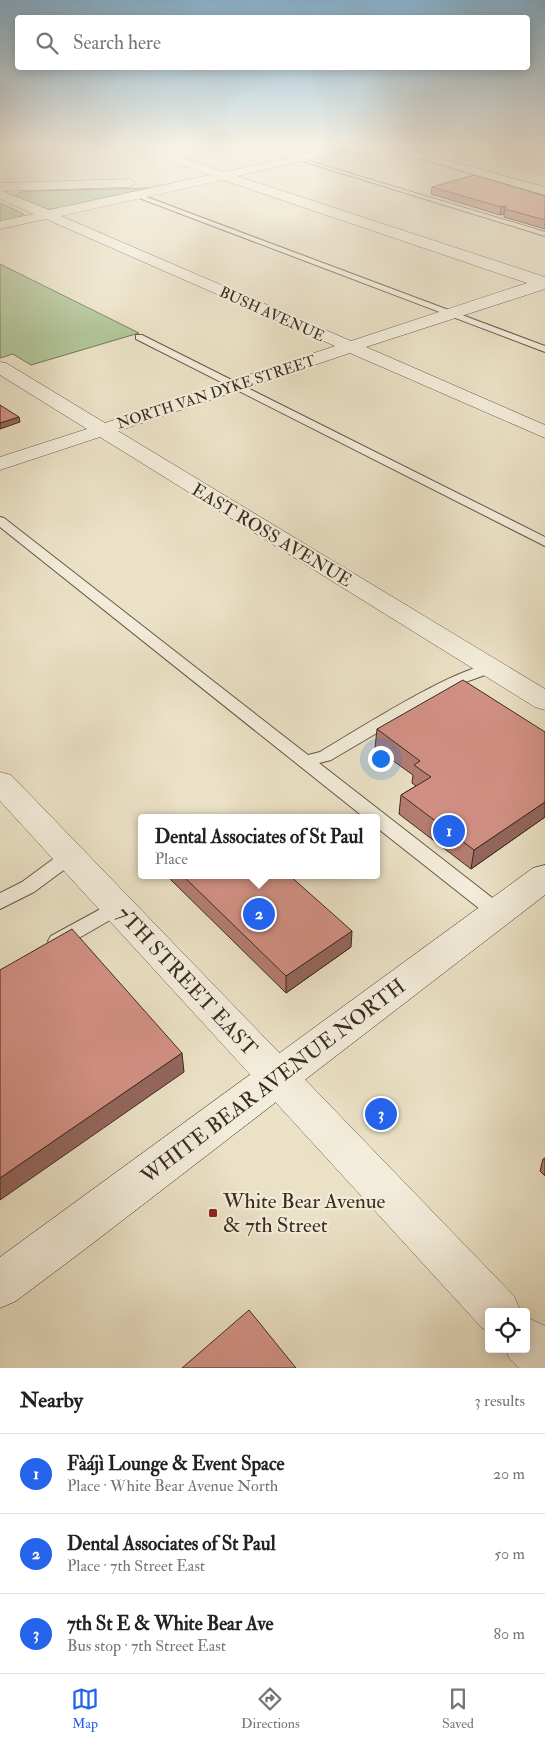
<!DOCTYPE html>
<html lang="en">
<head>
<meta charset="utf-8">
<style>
	:root { --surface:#fff; --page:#f2f2f2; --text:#222; --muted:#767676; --line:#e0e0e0; --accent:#2563eb }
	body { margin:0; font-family:"IM FELL Double Pica",serif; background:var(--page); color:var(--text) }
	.controls { position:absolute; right:15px; bottom:15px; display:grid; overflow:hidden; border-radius:5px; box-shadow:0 2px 12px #0003 }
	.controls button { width:45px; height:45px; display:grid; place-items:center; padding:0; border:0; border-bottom:1px solid var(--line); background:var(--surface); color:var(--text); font:25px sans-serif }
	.you { position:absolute; left:380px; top:758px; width:18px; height:18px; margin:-12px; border:4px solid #fff; border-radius:50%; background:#1a73e8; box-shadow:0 0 0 8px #1a73e833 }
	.badge { display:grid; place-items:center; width:32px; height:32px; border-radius:50%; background:var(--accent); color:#fff; font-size:16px; font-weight:700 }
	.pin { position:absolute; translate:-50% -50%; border:2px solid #fff; box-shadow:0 1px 5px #0006 }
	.popup { position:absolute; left:138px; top:814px; width:242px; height:65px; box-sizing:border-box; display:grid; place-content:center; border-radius:5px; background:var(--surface); filter:drop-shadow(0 1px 4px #0005); font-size:16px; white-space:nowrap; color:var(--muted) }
	.popup b { font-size:19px; color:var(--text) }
	.popup::after { content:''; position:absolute; left:50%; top:100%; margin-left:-10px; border:10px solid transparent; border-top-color:var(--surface) }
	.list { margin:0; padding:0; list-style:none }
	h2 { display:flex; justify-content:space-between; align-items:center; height:65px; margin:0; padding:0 20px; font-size:21px }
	h2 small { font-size:16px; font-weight:400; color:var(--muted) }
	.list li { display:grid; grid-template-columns:32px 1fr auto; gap:15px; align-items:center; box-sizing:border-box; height:80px; padding:0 20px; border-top:1px solid var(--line) }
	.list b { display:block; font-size:19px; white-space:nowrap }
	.list p { margin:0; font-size:16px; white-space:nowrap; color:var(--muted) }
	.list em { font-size:16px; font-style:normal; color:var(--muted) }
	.icon { flex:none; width:28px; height:28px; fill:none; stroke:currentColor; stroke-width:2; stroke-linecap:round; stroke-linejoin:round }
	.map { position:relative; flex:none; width:545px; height:1368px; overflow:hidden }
	.search { position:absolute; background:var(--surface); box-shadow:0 2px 12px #0003; left:15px; right:15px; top:15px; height:55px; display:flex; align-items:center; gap:12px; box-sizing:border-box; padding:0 18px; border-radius:5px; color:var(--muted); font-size:19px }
	.sheet { height:305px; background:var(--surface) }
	nav { display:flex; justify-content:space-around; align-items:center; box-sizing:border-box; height:70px; border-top:1px solid var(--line); background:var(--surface); font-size:14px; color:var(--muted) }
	nav a { display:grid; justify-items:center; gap:2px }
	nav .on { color:var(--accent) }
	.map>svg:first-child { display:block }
	.green { fill:#b2c499; stroke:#76785a }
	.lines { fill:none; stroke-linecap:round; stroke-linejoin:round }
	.service-casing { stroke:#665946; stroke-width:2 }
	.minor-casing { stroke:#665946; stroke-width:1 }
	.tertiary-casing { stroke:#665946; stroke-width:1 }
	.secondary-casing { stroke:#392c1c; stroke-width:1 }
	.service { fill:#f2ecda; fill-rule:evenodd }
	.minor { fill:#f2ecda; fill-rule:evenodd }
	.tertiary { fill:#f2ecda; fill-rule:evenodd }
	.secondary { fill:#f2ecda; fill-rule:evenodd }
	.wall { fill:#b57d73; stroke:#392c1c }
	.shaded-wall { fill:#94665e; stroke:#392c1c }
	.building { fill:#d39186; stroke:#392c1c }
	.poi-dot { fill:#8f2418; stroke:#f2ecda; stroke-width:2 }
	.labels { text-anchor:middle; stroke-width:4.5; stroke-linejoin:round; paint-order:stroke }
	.far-street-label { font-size:15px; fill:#392c1c; stroke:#f2ecda }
	.street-label { font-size:18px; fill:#392c1c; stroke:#f2ecda }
	.near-street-label { font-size:21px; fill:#392c1c; stroke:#f2ecda }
	.near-poi-label { font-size:21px; fill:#392c1c; stroke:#f2ecda; text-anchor:start }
</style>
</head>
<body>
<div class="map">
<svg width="545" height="1368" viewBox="0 0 545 1368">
	<rect width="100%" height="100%" fill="#ebe1c6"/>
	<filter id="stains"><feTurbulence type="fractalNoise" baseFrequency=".004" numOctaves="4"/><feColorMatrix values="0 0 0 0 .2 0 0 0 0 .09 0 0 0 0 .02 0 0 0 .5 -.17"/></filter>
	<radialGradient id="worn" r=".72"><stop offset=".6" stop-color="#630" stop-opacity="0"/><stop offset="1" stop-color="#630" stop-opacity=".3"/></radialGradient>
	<path class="green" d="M 148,188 L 56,209 L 47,209 L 14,196 L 21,192 L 31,191 Z
		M 0,203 L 24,214 L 17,218 L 0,222 Z
		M 0,264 L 139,333 L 31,365 L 13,354 L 0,358 Z"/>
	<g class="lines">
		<g class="service-casing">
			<path id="service" d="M 299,158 L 545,232 L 545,236 L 299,160 Z
				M 136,193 L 545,346 L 545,352 L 134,196 Z
				M 136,335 L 142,335 L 545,537 L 545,546 L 136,339 Z
				M 0,517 L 4,518 L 308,755 L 320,752 C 349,735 469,658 496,665 L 498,668 L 496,671 L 460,684 L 331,760 L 319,763 L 504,907 L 506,912 L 504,917 L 497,919 L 490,917 L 376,827 L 376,818 L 365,818 L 0,527 Z
				M 70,849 L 76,851 L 79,856 L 76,861 L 34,892 L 0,909 L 0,893 L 22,882 L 64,851 Z
				M 117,900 L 124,902 L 126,907 L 124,912 L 65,946 L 58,949 L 51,946 L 48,941 L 51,936 Z"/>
		</g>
		<g class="minor-casing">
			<path id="minor" d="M 39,146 L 74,146 C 68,152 45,152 39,146 Z
				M 130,146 L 147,146 L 224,172 L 343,146 L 365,146 L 237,176 L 545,277 L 545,289 L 366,347 L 545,425 L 545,438 L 350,353 L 118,431 L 545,689 L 545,710 L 535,707 L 100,437 L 0,470 L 0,457 L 87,429 L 0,375 L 0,362 L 6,363 L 105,423 L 335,346 L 46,219 L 0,229 L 0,221 L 34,214 L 0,199 L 0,183 L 130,179 L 136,183 L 130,187 L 2,191 L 49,210 L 210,175 ZM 223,180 L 527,283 L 351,341 L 61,216 Z"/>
		</g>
		<g class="tertiary-casing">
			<path id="tertiary" d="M 0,772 L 11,775 L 514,1296 L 521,1312 L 489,1312 L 489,1331 L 482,1328 L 0,801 Z
				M 526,1317 L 545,1326 L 545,1368 L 519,1368 L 509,1358 L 506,1349 L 526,1349 Z"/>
		</g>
		<g class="secondary-casing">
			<path id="secondary" d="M 376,146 L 395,146 L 545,187 L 545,195 Z
				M 545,865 L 545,895 L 84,1250 L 16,1301 L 0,1308 L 0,1257 L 533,868 Z"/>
		</g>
		<use href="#service" class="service"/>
		<use href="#minor" class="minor"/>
		<use href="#tertiary" class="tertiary"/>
		<use href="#secondary" class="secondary"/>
	</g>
	<path class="wall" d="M 432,187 L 545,196 L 545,229 L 504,217 L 504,214 L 500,215 L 431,194 Z
		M 377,729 L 545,732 L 545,817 L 471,869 L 399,814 L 401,795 L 416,786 L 412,783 L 413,775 L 375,748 Z
		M 170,875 L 289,875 L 351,947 L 286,993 L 171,880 Z
		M 545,1158 L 545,1176 L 540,1171 L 543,1159 Z"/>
	<path class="shaded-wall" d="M 506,206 L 504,214 L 500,215 L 501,207 Z
		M 19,417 L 20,422 L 0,429 L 0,423 Z
		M 545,802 L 545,817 L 471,869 L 474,850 Z
		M 352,931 L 351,947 L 286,993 L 286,976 Z
		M 182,1053 L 184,1072 L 0,1200 L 0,1178 Z"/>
	<path class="building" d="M 474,175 L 545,196 L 545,220 L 505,209 L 506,206 L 501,207 L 432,187 Z
		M 0,405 L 19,417 L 0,423 Z
		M 463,680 L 545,732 L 545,802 L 474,850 L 401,795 L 431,777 L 414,765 L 420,761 L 377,729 Z
		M 182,875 L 289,875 L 352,931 L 286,976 Z
		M 72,929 L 182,1053 L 0,1178 L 0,970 Z
		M 249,1310 L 296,1368 L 182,1368 Z"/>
	<linearGradient id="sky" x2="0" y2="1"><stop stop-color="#89b7d7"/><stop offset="0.43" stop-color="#f6f2e5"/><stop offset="1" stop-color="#f6f2e5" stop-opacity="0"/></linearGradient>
	<rect width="545" height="338" fill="url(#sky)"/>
	<rect class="poi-dot" x="208" y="1208" width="10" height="10" rx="2.5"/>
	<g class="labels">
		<g class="far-street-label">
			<text transform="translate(272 314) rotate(24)" y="5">BUSH AVENUE</text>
			<text transform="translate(216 392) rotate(-18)" y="5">NORTH VAN DYKE STREET</text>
		</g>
		<g class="street-label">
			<text transform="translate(272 535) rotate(31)" y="6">EAST ROSS AVENUE</text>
		</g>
		<g class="near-street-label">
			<text transform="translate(187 981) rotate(47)" y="7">7TH STREET EAST</text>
			<text transform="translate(273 1081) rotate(-37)" y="7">WHITE BEAR AVENUE NORTH</text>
		</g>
		<g class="near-poi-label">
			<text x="223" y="1208">White Bear Avenue<tspan x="223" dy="24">&amp; 7th Street</tspan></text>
		</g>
	</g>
	<rect width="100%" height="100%" filter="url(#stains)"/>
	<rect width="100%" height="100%" fill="url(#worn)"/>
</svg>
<div class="controls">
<button><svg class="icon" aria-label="locate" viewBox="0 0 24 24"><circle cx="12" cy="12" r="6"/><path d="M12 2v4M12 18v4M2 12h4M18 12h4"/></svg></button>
</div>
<div class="you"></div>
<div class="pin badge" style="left:449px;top:831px">1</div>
<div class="pin badge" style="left:259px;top:914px">2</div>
<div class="popup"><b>Dental Associates of St Paul</b>Place</div>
<div class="pin badge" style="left:381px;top:1114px">3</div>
<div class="search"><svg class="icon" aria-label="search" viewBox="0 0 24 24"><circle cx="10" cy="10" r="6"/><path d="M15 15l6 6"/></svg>Search here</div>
</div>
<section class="sheet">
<h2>Nearby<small>3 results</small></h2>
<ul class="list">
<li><span class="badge">1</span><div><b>Fàájì Lounge &amp; Event Space</b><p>Place · White Bear Avenue North</p></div><em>20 m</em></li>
<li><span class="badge">2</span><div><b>Dental Associates of St Paul</b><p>Place · 7th Street East</p></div><em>50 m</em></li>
<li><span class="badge">3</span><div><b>7th St E &amp; White Bear Ave</b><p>Bus stop · 7th Street East</p></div><em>80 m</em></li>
</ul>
</section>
<nav>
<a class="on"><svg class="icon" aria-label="map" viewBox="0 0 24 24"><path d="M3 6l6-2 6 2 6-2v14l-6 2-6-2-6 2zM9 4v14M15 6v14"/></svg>Map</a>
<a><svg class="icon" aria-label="directions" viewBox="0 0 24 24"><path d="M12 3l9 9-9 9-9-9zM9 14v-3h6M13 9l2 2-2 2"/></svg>Directions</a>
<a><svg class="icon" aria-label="saved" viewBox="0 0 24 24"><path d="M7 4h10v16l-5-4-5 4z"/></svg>Saved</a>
</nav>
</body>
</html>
